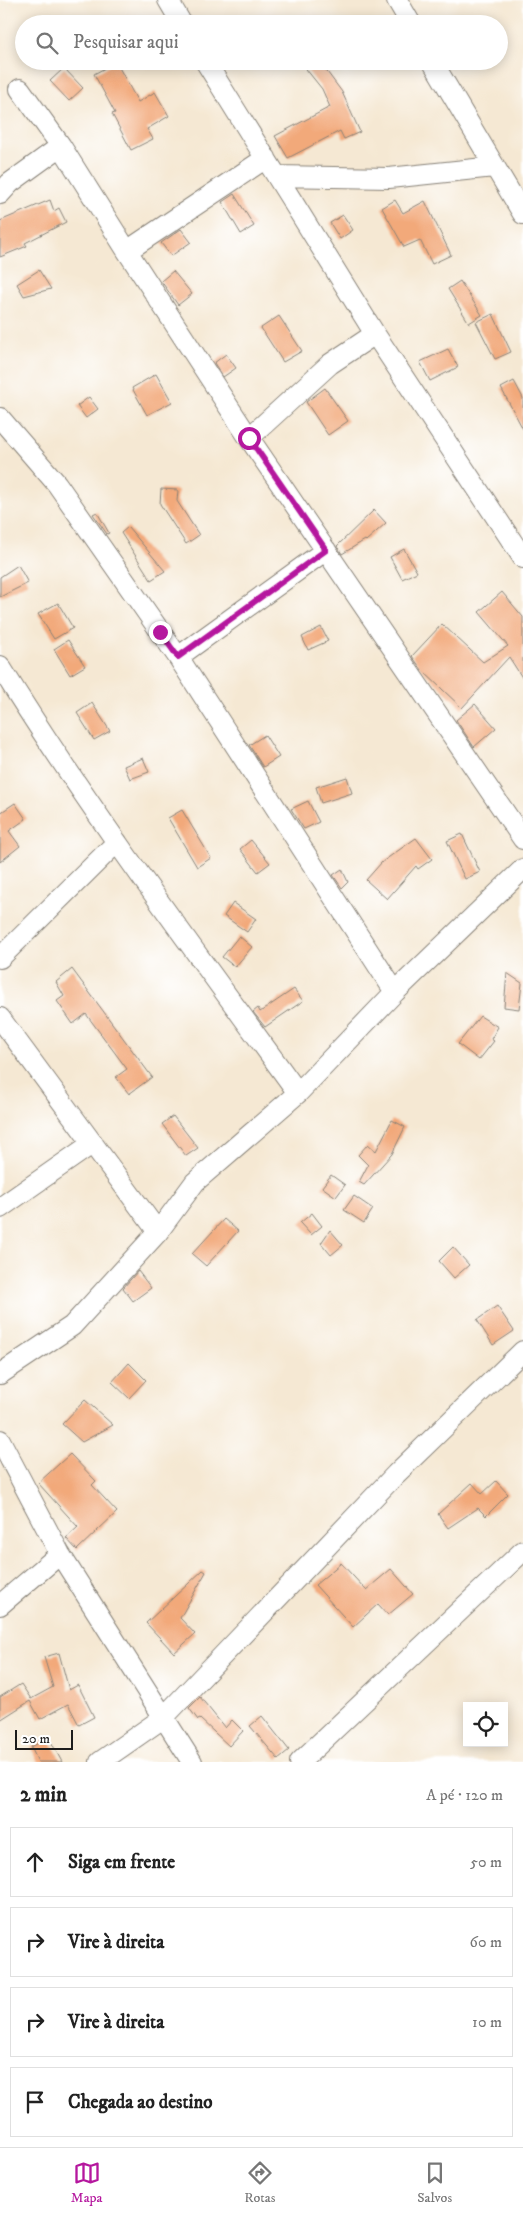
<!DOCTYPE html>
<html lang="pt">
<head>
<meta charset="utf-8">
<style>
	:root { --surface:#fff; --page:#f2f2f2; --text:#222; --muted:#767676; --line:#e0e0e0; --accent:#b5179e }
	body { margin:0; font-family:"IM FELL DW Pica",serif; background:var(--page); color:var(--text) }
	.controls { position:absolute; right:15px; bottom:15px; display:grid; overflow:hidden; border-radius:0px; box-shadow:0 2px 12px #0003 }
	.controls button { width:45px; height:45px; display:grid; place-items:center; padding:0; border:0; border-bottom:1px solid var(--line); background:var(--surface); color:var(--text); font:25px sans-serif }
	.scale { position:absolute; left:15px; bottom:12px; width:58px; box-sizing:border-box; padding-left:5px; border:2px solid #1c1c1c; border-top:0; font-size:14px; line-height:18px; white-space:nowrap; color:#1c1c1c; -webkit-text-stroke:4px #fff; paint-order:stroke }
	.stop { position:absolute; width:15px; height:15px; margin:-11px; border:4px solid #b5179e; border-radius:50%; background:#fff }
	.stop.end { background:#b5179e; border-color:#fff; box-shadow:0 1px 5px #0008 }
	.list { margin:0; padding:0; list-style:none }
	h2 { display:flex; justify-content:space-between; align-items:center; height:65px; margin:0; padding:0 20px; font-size:21px }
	h2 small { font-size:16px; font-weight:400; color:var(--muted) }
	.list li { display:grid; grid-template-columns:32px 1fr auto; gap:15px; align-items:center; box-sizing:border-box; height:70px; margin:0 10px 10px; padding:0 10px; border:1px solid var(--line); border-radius:0px }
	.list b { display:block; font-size:19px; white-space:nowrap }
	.list em { font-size:16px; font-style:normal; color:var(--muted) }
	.icon { flex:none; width:28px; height:28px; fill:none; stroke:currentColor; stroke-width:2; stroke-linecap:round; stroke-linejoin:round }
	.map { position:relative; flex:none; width:523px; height:1762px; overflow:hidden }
	.search { position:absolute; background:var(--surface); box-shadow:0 2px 12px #0003; left:15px; right:15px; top:15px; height:55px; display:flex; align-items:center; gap:12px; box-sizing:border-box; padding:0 18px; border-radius:28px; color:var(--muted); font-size:19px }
	.sheet { height:385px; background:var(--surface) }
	nav { display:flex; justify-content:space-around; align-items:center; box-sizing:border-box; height:70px; border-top:1px solid var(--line); background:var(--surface); font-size:14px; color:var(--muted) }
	nav a { display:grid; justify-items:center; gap:2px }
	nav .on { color:var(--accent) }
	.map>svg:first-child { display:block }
	.building { fill:#f2a97a }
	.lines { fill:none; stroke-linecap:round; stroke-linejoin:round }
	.street-casing { stroke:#888278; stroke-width:22 }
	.street { stroke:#fff; stroke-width:20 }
	.route { stroke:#b5179e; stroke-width:6 }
</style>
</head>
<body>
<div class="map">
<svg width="523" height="1762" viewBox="0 0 523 1762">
	<rect width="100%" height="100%" fill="#fff"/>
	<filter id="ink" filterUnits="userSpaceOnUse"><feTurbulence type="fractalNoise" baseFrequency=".02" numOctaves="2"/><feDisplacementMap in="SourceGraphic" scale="10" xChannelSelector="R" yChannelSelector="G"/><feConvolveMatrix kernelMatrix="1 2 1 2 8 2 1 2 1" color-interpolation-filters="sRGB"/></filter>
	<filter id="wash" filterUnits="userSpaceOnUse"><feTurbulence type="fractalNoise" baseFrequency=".0096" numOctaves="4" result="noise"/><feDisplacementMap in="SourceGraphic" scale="20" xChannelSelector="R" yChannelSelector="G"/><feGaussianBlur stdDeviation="1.12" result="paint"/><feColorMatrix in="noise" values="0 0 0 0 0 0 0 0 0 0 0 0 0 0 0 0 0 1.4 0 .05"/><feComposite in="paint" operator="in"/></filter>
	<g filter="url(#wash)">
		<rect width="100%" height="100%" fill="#f5e8d3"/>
		<g id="blocks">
			<path class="building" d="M 316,61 L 319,61 L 342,92 L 360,132 L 344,139 L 340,131 L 288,158 L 275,136 L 330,107 L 322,89 L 306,69 Z
				M 116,62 L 138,102 L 155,92 L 169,116 L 147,129 L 153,139 L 131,150 L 112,114 L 115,113 L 94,74 Z
				M 64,68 L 83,88 L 69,101 L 50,81 Z
				M 234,194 L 254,226 L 241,234 L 222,202 Z
				M 50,200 L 54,211 L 59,208 L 66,222 L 25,243 L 27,246 L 0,257 L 0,221 Z
				M 395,200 L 403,213 L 425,201 L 451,255 L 432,264 L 420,240 L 404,247 L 382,208 Z
				M 343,215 L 353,230 L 340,239 L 330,223 Z
				M 181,229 L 191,242 L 171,256 L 161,243 Z
				M 39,270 L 51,289 L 24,296 L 17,284 Z
				M 173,271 L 192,294 L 178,305 L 161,281 Z
				M 460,281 L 482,315 L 469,323 L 448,289 Z
				M 493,314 L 511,352 L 495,359 L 476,322 Z
				M 279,316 L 302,351 L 283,362 L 261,328 Z
				M 448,349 L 458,367 L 430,381 L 420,362 Z
				M 226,354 L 236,368 L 223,377 L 214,363 Z
				M 156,374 L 172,402 L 147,415 L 132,388 Z
				M 514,381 L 523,398 L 523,429 L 501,388 Z
				M 325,388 L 348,421 L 328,435 L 306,402 Z
				M 89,397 L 98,409 L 86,418 L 77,406 Z
				M 161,489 L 178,490 L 177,501 L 199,535 L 186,544 L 160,504 Z
				M 374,510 L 386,523 L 366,541 L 365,540 L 342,554 L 337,546 Z
				M 97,512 L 109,533 L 107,534 L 93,514 Z
				M 128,527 L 165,571 L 151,580 L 121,533 Z
				M 404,549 L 417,572 L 402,579 L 390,557 Z
				M 18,565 L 28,583 L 0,597 L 0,577 Z
				M 502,592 L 523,617 L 523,679 L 509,657 L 462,708 L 422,670 L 412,656 L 442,624 L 483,662 L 508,646 L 479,612 Z
				M 58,603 L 73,628 L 54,639 L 38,614 Z
				M 321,627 L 328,641 L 308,650 L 302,637 Z
				M 68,640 L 85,666 L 70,675 L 54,649 Z
				M 92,703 L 110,731 L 94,740 L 77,713 Z
				M 475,704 L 496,728 L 474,747 L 456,720 Z
				M 265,735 L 279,757 L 263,767 L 249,745 Z
				M 143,758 L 149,772 L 130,779 L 124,766 Z
				M 347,777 L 352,793 L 321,803 L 316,787 Z
				M 308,801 L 319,822 L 304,829 L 291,809 Z
				M 15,803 L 26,819 L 9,831 L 20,846 L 0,862 L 0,813 Z
				M 182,810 L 211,858 L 197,867 L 168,818 Z
				M 462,834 L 480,872 L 465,879 L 447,841 Z
				M 416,838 L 432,859 L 418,869 L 416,866 L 387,899 L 366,880 L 382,862 Z
				M 251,840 L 270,863 L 258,872 L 240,849 Z
				M 342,869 L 348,882 L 342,888 L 333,875 Z
				M 233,903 L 256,919 L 247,932 L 224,916 Z
				M 239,936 L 252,947 L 235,967 L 222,957 Z
				M 72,969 L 152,1077 L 129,1094 L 116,1077 L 127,1069 L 86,1014 L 73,1024 L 57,1001 L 64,996 L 56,982 Z
				M 507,973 L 522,983 L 519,1009 L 504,1007 Z
				M 294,989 L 303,1001 L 265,1027 L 253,1012 L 258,1008 L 260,1012 Z
				M 480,1016 L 498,1027 L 491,1039 L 494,1041 L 479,1060 L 458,1044 Z
				M 173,1116 L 198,1148 L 186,1156 L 162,1124 Z
				M 392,1120 L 405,1127 L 392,1154 L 364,1185 L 359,1182 L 368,1165 L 358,1155 L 368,1144 L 376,1151 Z
				M 331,1175 L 345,1185 L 336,1197 L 322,1187 Z
				M 354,1196 L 373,1209 L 364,1223 L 344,1210 Z
				M 312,1213 L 322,1226 L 311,1235 L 300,1223 Z
				M 224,1219 L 238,1231 L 206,1266 L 192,1254 Z
				M 330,1230 L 343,1245 L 331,1255 L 321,1243 Z
				M 453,1247 L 469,1265 L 454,1278 L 439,1261 Z
				M 138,1271 L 151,1288 L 133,1301 L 123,1288 Z
				M 497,1306 L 514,1331 L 493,1345 L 477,1320 Z
				M 129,1363 L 146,1380 L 129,1398 L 112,1382 Z
				M 85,1400 L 113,1425 L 82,1442 L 62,1424 Z
				M 70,1454 L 96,1481 L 92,1485 L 117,1512 L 77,1550 L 66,1538 L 78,1527 L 38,1483 Z
				M 496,1481 L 508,1494 L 486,1516 L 478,1508 L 448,1528 L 438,1514 L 472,1483 L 482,1494 Z
				M 341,1563 L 366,1590 L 391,1569 L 413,1594 L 388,1615 L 378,1604 L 353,1627 L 315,1585 Z
				M 203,1570 L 206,1572 L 180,1618 L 195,1634 L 174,1653 L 146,1623 Z
				M 59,1653 L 69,1690 L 78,1685 L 94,1717 L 79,1725 L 68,1704 L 40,1719 L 30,1701 L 0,1720 L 0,1697 L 21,1684 L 31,1699 L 53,1687 L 44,1657 Z
				M 200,1697 L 225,1728 L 232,1720 L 243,1731 L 229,1746 L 200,1719 L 198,1720 L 189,1708 Z
				M 262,1716 L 289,1750 L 278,1759 L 250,1726 Z
				M 49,1738 L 62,1762 L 38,1762 L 31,1747 Z"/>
		</g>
	</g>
	<g filter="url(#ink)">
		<use href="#blocks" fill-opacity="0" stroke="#888278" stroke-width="1"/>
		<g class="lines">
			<g class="street-casing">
				<path id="street" d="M 168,0 L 182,24
					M 397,0 L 411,24
					M 205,61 L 375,334 L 523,558
					M 432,61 L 523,214
					M 20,89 L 61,146 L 127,251 L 249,438 L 523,839
					M 277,176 L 389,178 L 494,167
					M 0,194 L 10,183 L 61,146
					M 127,251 L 266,158
					M 0,418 L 57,484 L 178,657 L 395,992
					M 249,438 L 330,364 L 375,334
					M 178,657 L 326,550
					M 0,666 C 91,813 196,952 298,1093
					M 0,958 L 117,842
					M 0,1018 L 158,1232
					M 0,1208 L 93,1143
					M 0,1374 L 72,1326 L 158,1232 L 195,1182 L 298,1093 L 395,992 L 523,869
					M 0,1440 L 60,1554 L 192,1762
					M 0,1605 L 60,1554
					M 100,1762 L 163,1718 L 396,1474 L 523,1351
					M 300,1762 L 523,1551"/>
			</g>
			<use href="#street" class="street"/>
		</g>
	</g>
	<g class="lines" filter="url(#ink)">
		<path class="route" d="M 160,632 L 178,657 L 326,550 L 249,438"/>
	</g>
</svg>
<div class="controls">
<button><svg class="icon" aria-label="locate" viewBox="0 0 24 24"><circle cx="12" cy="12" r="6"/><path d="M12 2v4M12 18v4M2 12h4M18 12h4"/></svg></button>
</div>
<div class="scale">20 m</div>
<div class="stop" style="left:249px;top:438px"></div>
<div class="stop end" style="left:160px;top:632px"></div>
<div class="search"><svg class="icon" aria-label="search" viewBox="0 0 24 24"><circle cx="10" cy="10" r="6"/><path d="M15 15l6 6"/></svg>Pesquisar aqui</div>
</div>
<section class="sheet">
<h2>2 min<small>A pé · 120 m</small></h2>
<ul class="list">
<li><svg class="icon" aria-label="ahead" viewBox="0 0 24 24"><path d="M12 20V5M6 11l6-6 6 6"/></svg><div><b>Siga em frente</b></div><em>50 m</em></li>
<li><svg class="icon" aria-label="right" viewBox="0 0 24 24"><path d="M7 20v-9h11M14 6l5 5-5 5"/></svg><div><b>Vire à direita</b></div><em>60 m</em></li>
<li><svg class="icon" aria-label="right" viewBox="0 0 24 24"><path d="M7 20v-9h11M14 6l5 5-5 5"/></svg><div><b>Vire à direita</b></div><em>10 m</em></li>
<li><svg class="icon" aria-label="arrive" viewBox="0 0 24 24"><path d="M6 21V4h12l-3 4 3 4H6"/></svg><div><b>Chegada ao destino</b></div></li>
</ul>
</section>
<nav>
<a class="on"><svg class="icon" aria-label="map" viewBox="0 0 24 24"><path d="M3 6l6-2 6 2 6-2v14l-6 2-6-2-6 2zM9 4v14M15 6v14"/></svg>Mapa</a>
<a><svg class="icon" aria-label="directions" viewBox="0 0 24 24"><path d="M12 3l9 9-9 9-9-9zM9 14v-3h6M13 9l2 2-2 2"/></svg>Rotas</a>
<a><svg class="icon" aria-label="saved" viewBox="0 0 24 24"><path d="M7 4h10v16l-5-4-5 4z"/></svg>Salvos</a>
</nav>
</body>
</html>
